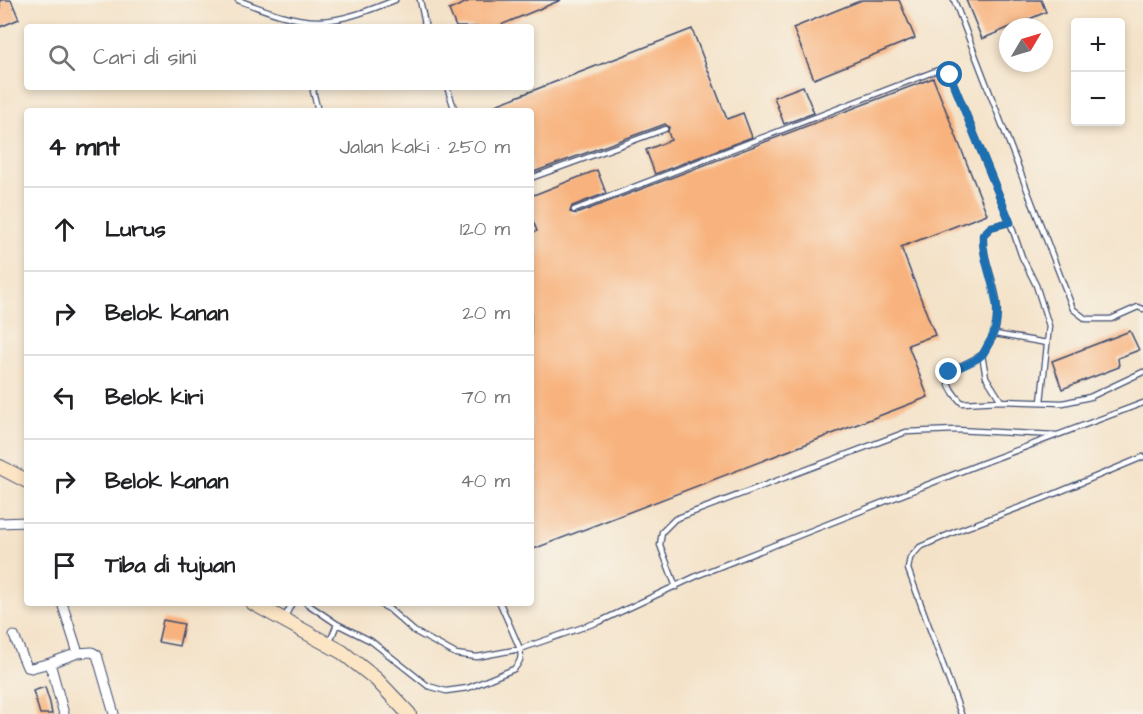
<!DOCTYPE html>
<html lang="id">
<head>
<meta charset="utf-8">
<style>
	:root { --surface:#fff; --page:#f2f2f2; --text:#202124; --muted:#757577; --line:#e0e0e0 }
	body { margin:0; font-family:"Architects Daughter",sans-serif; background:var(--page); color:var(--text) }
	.controls { position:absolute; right:18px; top:18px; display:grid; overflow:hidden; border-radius:6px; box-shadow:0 3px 9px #0003 }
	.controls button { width:54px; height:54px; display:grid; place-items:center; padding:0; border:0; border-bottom:2px solid var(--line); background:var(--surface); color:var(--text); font:30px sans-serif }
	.compass { position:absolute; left:999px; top:18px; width:54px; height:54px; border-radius:50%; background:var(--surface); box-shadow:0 3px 9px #0003; rotate:52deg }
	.stop { position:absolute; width:18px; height:18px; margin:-14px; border:4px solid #1f6fb2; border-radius:50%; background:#fff }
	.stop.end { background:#1f6fb2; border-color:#fff; box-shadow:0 2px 6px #0008 }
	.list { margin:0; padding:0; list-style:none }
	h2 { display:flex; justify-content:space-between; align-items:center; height:78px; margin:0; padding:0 24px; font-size:26px }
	h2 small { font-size:20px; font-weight:400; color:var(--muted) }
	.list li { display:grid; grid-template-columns:39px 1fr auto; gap:18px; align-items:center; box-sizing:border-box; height:84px; padding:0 24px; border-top:2px solid var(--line) }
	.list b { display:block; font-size:22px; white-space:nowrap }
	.list em { font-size:20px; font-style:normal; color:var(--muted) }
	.icon { flex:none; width:33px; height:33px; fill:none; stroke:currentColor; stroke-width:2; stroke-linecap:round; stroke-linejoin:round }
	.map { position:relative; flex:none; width:1143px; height:714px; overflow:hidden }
	.search { position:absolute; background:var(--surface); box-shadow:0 3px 9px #0003; left:24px; top:24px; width:510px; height:66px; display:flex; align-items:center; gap:15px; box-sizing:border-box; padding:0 21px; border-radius:6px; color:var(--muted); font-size:22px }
	.panel { position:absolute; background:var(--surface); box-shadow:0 3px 9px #0003; left:24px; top:108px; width:510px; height:498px; border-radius:6px }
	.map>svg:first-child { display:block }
	.building { fill:#f8b27d }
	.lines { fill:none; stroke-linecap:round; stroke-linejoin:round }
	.lane-casing { stroke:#3c4a6e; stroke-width:7 }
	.street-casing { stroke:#3c4a6e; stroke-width:11 }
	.secondary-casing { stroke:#3c4a6e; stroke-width:16 }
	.lane { stroke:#fff; stroke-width:4.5 }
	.street { stroke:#fff; stroke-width:9 }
	.secondary { stroke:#fce5c4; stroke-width:14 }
	.route { stroke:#1f6fb2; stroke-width:8 }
</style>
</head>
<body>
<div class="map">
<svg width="1143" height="714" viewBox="0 0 1143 714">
	<rect width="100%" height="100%" fill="#f7f3e8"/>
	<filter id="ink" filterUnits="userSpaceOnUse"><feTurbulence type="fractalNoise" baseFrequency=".0167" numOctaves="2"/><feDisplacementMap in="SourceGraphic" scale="12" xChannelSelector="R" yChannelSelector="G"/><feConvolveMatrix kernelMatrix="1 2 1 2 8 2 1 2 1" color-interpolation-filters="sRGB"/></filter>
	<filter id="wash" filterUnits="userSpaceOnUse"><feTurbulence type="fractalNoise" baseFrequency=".008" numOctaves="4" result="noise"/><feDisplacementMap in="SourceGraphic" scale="24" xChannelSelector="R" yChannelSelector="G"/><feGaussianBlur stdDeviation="1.35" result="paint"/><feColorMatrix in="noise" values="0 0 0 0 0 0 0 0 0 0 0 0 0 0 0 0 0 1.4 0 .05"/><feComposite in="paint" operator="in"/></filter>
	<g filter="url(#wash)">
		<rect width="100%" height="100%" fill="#f4e2c8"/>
		<g id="blocks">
			<path class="building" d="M 0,0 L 11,0 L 19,19 L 0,27 Z
				M 472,0 L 561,0 L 496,27 L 456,27 L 449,10 Z
				M 862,0 L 899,0 L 915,38 L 814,79 L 793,28 Z
				M 966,0 L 1041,0 L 1046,12 L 982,39 Z
				M 692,29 L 727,119 L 743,113 L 752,137 L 655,174 L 646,150 L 671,140 L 668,132 L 669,127 L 665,124 L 531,173 L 531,111 L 480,111 Z
				M 933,78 L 987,214 L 901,247 L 935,335 L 908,345 L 928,397 L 531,550 L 531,233 L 537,231 L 531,216 L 531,196 L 597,170 L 606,193 L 572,206 L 570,212 L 576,214 Z
				M 803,86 L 814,113 L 784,124 L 774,97 Z
				M 1130,331 L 1139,350 L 1118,358 L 1119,367 L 1062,389 L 1052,361 Z
				M 163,620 L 184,624 L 179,646 L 158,642 Z
				M 45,687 L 50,703 L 52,714 L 40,714 L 33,691 Z"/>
		</g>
	</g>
	<g filter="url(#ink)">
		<use href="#blocks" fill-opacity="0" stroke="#3c4a6e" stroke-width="1.5"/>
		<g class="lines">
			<g class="lane-casing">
				<path id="lane" d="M 238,0 C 264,10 291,21 319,21 C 343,21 373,9 395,0
					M 420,0 L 425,24 L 421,27
					M 954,0 L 1073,309 L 1086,319 L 1111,319 L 1138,307 L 1143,309
					M 315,87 L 313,91 L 318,111
					M 447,87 L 455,111
					M 531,178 L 665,129
					M 574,210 L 938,70 L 945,70 L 950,75 L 1010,222
					M 995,334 C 996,321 999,309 996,296 C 992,275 982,255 983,235 L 991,227 L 1010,222 L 1022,257 L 1036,285 L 1049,326 L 1041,402
					M 982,355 L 949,372 C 944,383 954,395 962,403 L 1001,401 L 1063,403 L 1090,397 L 1143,372
					M 1001,401 L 986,377 L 982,355 L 995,334 L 1047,343
					M 676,587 L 660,545 L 662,532 L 675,519 L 906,432 L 956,430 L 1056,435
					M 306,603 L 337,624 L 371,641 L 428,686 L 446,691 L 468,688 L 514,669 C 520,662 522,658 520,649 L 500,603
					M 378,603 L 389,609 L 414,631 L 456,654 L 477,657 L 520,649 L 601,621 L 701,574 L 980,464 L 1143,403
					M 284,619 L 292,603
					M 329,644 L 337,624
					M 961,714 L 908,569 L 910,558 L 920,547 L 957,531 L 1042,499 L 1143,457"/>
			</g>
			<g class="street-casing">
				<path id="street" d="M 0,523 L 27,522
					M 62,603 L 78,653 L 92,652 L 97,655 L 114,714
					M 14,636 L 27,667 L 31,668 L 50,663
					M 64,714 L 50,663 L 78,653"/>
			</g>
			<g class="secondary-casing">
				<path id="secondary" d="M 0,467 L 27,481
					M 253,603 L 342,652 L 376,679 L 409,714"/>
			</g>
			<use href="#lane" class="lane"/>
			<use href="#street" class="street"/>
			<use href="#secondary" class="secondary"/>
		</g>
	</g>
	<g class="lines" filter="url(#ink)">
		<path class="route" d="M 949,372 C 959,367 975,362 982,355 C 985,352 987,346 989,343 C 1011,307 981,271 983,235 L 991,227 L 1010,222 L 950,75"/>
	</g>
</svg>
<div class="controls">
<button>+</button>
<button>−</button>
</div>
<svg class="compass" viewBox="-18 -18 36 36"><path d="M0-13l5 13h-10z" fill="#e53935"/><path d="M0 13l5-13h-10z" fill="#757577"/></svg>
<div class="stop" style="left:950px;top:75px"></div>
<div class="stop end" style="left:949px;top:372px"></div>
<div class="search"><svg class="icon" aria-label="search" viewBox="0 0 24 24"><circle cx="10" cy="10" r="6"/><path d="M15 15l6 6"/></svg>Cari di sini</div>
<section class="panel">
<h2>4 mnt<small>Jalan kaki · 250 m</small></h2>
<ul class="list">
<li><svg class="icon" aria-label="ahead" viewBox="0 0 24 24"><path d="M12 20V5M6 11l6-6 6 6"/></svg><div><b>Lurus</b></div><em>120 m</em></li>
<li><svg class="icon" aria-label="right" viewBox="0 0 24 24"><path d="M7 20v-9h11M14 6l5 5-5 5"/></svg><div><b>Belok kanan</b></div><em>20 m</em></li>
<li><svg class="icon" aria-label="left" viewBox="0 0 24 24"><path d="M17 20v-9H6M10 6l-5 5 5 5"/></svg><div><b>Belok kiri</b></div><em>70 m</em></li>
<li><svg class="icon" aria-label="right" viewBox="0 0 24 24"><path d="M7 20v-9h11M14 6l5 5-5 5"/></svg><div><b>Belok kanan</b></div><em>40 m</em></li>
<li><svg class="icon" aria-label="arrive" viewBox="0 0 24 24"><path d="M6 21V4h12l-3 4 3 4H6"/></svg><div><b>Tiba di tujuan</b></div></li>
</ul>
</section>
</div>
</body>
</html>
